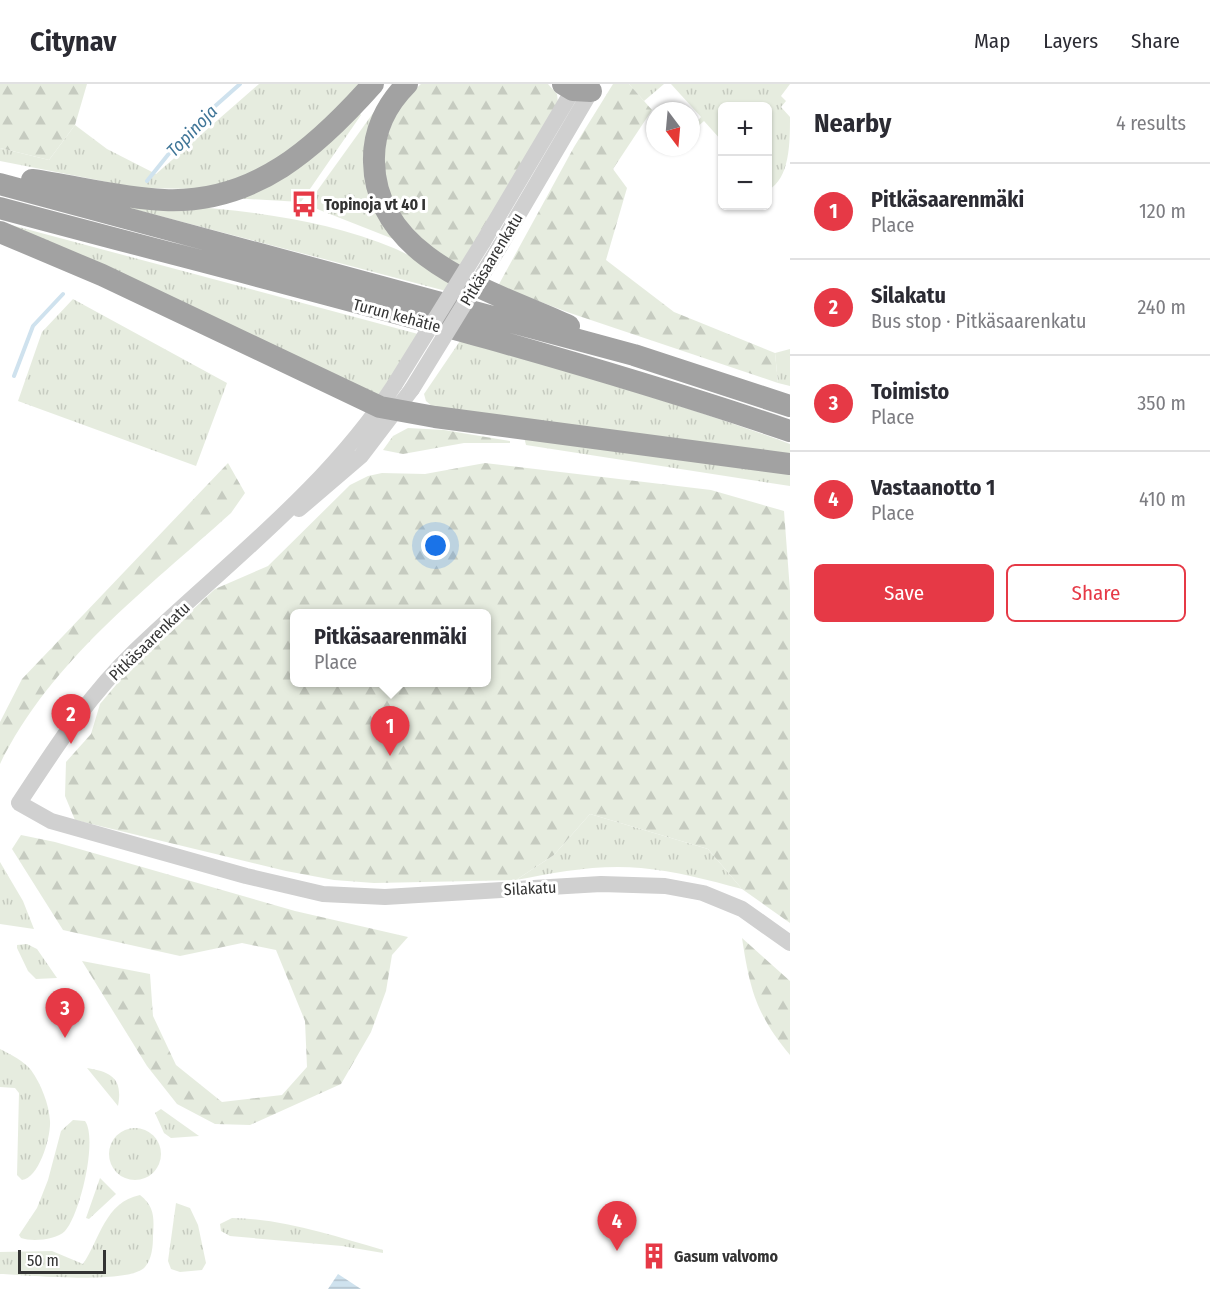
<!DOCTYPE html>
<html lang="en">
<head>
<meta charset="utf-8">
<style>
	:root { --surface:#fff; --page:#f2f2f3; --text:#2b2b33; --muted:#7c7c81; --line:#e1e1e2; --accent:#e63946 }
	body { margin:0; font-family:"Fira Sans Condensed",sans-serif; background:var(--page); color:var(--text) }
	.controls { position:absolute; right:18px; top:18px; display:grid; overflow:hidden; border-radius:9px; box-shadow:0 2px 4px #0004 }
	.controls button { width:54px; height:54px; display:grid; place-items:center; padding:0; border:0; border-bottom:2px solid var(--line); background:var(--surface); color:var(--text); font:30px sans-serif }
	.compass { position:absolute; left:646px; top:18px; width:54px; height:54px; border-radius:50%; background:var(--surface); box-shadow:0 2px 4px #0004; rotate:164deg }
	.scale { position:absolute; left:18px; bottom:15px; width:88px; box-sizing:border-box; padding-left:6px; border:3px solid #333; border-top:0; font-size:16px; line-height:21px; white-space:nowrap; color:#333; -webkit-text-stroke:4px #fff; paint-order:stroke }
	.you { position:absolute; left:436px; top:462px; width:21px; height:21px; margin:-15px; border:4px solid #fff; border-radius:50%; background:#1a73e8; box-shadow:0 0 0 9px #1a73e833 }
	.badge { display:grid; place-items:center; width:39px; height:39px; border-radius:50%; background:var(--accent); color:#fff; font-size:20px; font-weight:700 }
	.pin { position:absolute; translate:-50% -50px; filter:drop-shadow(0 2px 3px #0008) }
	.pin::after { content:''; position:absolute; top:32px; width:21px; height:18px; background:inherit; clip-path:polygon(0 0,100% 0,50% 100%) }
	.popup { position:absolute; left:290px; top:525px; width:201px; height:78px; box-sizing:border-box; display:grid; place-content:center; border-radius:9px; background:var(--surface); filter:drop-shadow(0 2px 4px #0005); font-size:20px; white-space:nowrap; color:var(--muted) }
	.popup b { font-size:22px; color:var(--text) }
	.popup::after { content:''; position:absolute; left:50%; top:100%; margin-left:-12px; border:12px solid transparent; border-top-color:var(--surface) }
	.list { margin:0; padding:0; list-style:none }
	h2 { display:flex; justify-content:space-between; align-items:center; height:78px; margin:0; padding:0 24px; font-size:26px }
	h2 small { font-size:20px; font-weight:400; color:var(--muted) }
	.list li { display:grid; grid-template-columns:39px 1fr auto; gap:18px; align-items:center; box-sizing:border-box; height:96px; padding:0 24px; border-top:2px solid var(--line) }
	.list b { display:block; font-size:22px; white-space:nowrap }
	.list p { margin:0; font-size:20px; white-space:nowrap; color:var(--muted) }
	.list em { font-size:20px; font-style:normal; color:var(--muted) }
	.actions { display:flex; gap:12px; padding:18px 24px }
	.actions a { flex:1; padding:14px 0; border:2px solid var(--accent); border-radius:9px; text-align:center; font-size:21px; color:var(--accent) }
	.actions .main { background:var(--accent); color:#fff }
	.map { position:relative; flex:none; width:790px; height:1205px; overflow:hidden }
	header { display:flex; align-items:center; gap:36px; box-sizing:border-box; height:84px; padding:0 30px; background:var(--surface); border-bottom:2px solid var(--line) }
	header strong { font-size:28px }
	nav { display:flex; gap:33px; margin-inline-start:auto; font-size:21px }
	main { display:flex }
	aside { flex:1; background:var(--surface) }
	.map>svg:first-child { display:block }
	.grass { fill:url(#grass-tufts) }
	.forest { fill:url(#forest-firs); fill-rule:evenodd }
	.water { fill:url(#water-rules) }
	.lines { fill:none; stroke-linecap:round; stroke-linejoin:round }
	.stream { stroke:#cfe2ee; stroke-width:4 }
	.tertiary { stroke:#d0d0d0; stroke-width:16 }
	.trunk { stroke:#a2a2a2; stroke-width:22 }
	.tertiary-bridge { stroke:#d0d0d0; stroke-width:16 }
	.labels { text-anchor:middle; stroke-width:6; stroke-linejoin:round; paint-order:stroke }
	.poi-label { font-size:16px; font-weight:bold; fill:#333; stroke:#fff; text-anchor:start }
	.street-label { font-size:16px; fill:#333; stroke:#fff }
	.water-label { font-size:18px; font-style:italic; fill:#3f7597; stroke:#fff }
</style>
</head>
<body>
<header>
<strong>Citynav</strong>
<nav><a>Map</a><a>Layers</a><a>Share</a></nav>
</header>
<main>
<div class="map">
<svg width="790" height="1205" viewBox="0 0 790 1205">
	<defs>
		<pattern id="grass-tufts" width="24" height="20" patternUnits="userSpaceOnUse" patternTransform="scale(1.5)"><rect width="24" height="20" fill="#e6ecdf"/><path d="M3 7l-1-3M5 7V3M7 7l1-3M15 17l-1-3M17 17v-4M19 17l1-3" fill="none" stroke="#c6cbc0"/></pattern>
		<pattern id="forest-firs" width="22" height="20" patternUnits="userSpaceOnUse" patternTransform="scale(1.5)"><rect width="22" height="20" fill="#e6ecdf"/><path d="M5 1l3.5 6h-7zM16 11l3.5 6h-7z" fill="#c6cbc0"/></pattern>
		<pattern id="water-rules" width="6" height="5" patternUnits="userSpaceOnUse" patternTransform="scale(1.5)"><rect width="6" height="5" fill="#cfe2ee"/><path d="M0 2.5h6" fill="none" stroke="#b2c2cd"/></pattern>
	</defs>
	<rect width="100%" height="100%" fill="#fff"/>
	<path class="grass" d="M 259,0 L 362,0 L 290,69 L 245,92 L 202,105 L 138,104 L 0,77 L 0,64 L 49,76 L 75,41 L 107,65 L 156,90 Z
		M 629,0 L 664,0 L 644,17 Z
		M 671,0 L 790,0 L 781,12 L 786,17 L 781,23 L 790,33 C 790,58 790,95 768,106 L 768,22 L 722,22 L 722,57 L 704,37 L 696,44 L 694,41 L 701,33 Z
		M 376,25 L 401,158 L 307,121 Z
		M 357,26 L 361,31 L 301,118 L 231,114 Z
		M 99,116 C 199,123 303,126 396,165 C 415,174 434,184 453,194 L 446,207 Z
		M 0,138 L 418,250 L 378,315 Z
		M 73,215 L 227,299 L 196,382 L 18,317 L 42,248 Z
		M 460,257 C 571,288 682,320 790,360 L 790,375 L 433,323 L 426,317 L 424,310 Z
		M 790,265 L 790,302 L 778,299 L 775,269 Z
		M 524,353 L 790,386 L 790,402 L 526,361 Z
		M 590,730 L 708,765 L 742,805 C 708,796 675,787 641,784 C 599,780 557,788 516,796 L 554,771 Z
		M 0,778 L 23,817 L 34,845 L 0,840 Z
		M 27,860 L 37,865 L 57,894 L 36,895 L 28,887 L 17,864 L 17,861 Z
		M 0,965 C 10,970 24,977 31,986 C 41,1000 49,1020 50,1037 C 51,1053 39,1094 22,1096 L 17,1091 L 19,1009 L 15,1004 L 0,1003 Z
		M 87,984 C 112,988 123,995 118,1022 Z
		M 161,1025 L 199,1052 L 171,1054 L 164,1049 L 155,1029 Z
		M 73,1036 L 85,1037 C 98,1055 80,1131 65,1147 C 56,1156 32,1158 21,1154 L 19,1151 L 37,1124 L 48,1096 L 61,1047 Z
		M109 1070a26 26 0 1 1 52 0a26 26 0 1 1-52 0Z
		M 100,1094 L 116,1110 L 89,1135 L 86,1134 Z
		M 140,1111 C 155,1123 154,1134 153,1152 C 153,1162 152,1175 145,1183 C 129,1201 27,1191 0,1190 L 0,1168 L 52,1167 L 83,1180 C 100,1155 105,1118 140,1111 Z
		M 176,1119 L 190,1124 L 198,1141 L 206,1179 L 202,1186 L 180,1188 L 171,1185 L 168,1177 Z
		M 232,1134 C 284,1135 334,1152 383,1166 L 383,1169 L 342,1162 L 230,1152 L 221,1147 L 220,1140 Z"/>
	<path class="forest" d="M 0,0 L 87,0 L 75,41 L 49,76 L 0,64 Z
		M 421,0 L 548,0 L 557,10 L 558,19 L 458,185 C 443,173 415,156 404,142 C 372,96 379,36 421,0 Z
		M 613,0 L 629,0 L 652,26 L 613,85 L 627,104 L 606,176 L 674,228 L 775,269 L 778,299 L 570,229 L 498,202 L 574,63 Z
		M 408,344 L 444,346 L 510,357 L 510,359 L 464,359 L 403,370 L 383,366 L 393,352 Z
		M 228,379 L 245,409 L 231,429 C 147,505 51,576 0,680 L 0,638 L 22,595 Z
		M 485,379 L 711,406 L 784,427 L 790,507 L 790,839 L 742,805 L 708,765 L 590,730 L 554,771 L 516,796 L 374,799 L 334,796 L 286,787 L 75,736 L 65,712 L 66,678 L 91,650 L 100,620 L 132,582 L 215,505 L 268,482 L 350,401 L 368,392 L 382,389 L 425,390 ZM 294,530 L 486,530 L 486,598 L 294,598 Z
		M 21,751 L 55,758 L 295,827 L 408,853 L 392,871 L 386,907 L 371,948 L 341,1000 L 250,1041 L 215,1040 L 177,1020 L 147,982 L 82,877 L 150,890 L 153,932 L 176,981 L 222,1018 L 282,1011 L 307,983 L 305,937 L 276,866 L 242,859 L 180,872 L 63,846 L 12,765 Z
		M 742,854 L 790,897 L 790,971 C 756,930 750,906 742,854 Z"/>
	<path class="water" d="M 338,1190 L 361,1205 L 328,1205 Z"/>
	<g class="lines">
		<path class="stream" d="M 147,97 L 187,47 L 240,0
			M 14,292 L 33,242 L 63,210"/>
		<path class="tertiary" d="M 483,158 L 573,6 L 580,0
			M 500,162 L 591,7 L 591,0
			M 395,300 C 326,406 224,481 135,567 C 88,612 54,666 19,719 L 51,737 L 246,792 L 323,810 L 385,813 L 601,800 L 665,802 L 703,809 L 742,825 L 790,859
			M 299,425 L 361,372 L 412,305"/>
		<path class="trunk" d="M 407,0 C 386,21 373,48 374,78 C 376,177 495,208 569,242
			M 563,0 L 573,6 L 591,7
			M 32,96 C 75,102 119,114 164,116 C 255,120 317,63 373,0
			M 0,100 L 634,271 L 790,322
			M 0,124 C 264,195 531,259 790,347
			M 0,148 L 102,191 L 380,323 L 435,333 L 790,380"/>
		<path class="tertiary-bridge" d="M 395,300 L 483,158
			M 412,305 L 500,162"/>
	</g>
	<defs>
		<g id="bus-bare" transform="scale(2.07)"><path d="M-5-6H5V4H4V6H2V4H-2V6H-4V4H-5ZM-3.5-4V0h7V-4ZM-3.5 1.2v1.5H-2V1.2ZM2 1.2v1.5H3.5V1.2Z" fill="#e63946" stroke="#fff" stroke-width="2.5" paint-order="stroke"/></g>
		<g id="building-bare" transform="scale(2.07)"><path d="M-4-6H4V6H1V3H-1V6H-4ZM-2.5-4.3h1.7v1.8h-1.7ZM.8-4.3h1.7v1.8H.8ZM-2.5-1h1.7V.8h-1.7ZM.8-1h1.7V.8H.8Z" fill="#e63946" stroke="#fff" stroke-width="2.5" paint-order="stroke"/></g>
	</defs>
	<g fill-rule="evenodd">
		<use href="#bus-bare" x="304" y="120"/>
		<use href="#building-bare" x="654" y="1172"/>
	</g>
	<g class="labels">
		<g class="poi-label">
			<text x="324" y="126">Topinoja vt 40 I</text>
			<text x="674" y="1178">Gasum valvomo</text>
		</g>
		<g class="street-label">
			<text transform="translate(491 175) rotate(-59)" y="6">Pitkäsaarenkatu</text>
			<text transform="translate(397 231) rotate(15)" y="6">Turun kehätie</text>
			<text transform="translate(149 557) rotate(-44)" y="6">Pitkäsaarenkatu</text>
			<text transform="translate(530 804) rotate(-3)" y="6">Silakatu</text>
		</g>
		<g class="water-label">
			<text transform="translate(192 47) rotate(-46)" y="6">Topinoja</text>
		</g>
	</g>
</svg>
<div class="controls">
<button>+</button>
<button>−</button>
</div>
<svg class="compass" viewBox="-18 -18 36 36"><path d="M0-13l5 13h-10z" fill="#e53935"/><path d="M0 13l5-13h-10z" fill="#7c7c81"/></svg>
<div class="scale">50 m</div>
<div class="you"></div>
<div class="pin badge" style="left:390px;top:672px">1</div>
<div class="popup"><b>Pitkäsaarenmäki</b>Place</div>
<div class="pin badge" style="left:71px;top:660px">2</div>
<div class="pin badge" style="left:65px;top:954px">3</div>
<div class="pin badge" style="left:617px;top:1167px">4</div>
</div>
<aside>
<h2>Nearby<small>4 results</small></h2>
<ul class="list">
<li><span class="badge">1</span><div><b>Pitkäsaarenmäki</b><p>Place</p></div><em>120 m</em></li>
<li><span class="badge">2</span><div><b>Silakatu</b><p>Bus stop · Pitkäsaarenkatu</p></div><em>240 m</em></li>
<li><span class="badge">3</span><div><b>Toimisto</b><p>Place</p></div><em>350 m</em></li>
<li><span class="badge">4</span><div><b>Vastaanotto 1</b><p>Place</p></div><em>410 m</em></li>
</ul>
<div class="actions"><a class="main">Save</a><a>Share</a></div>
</aside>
</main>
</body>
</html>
